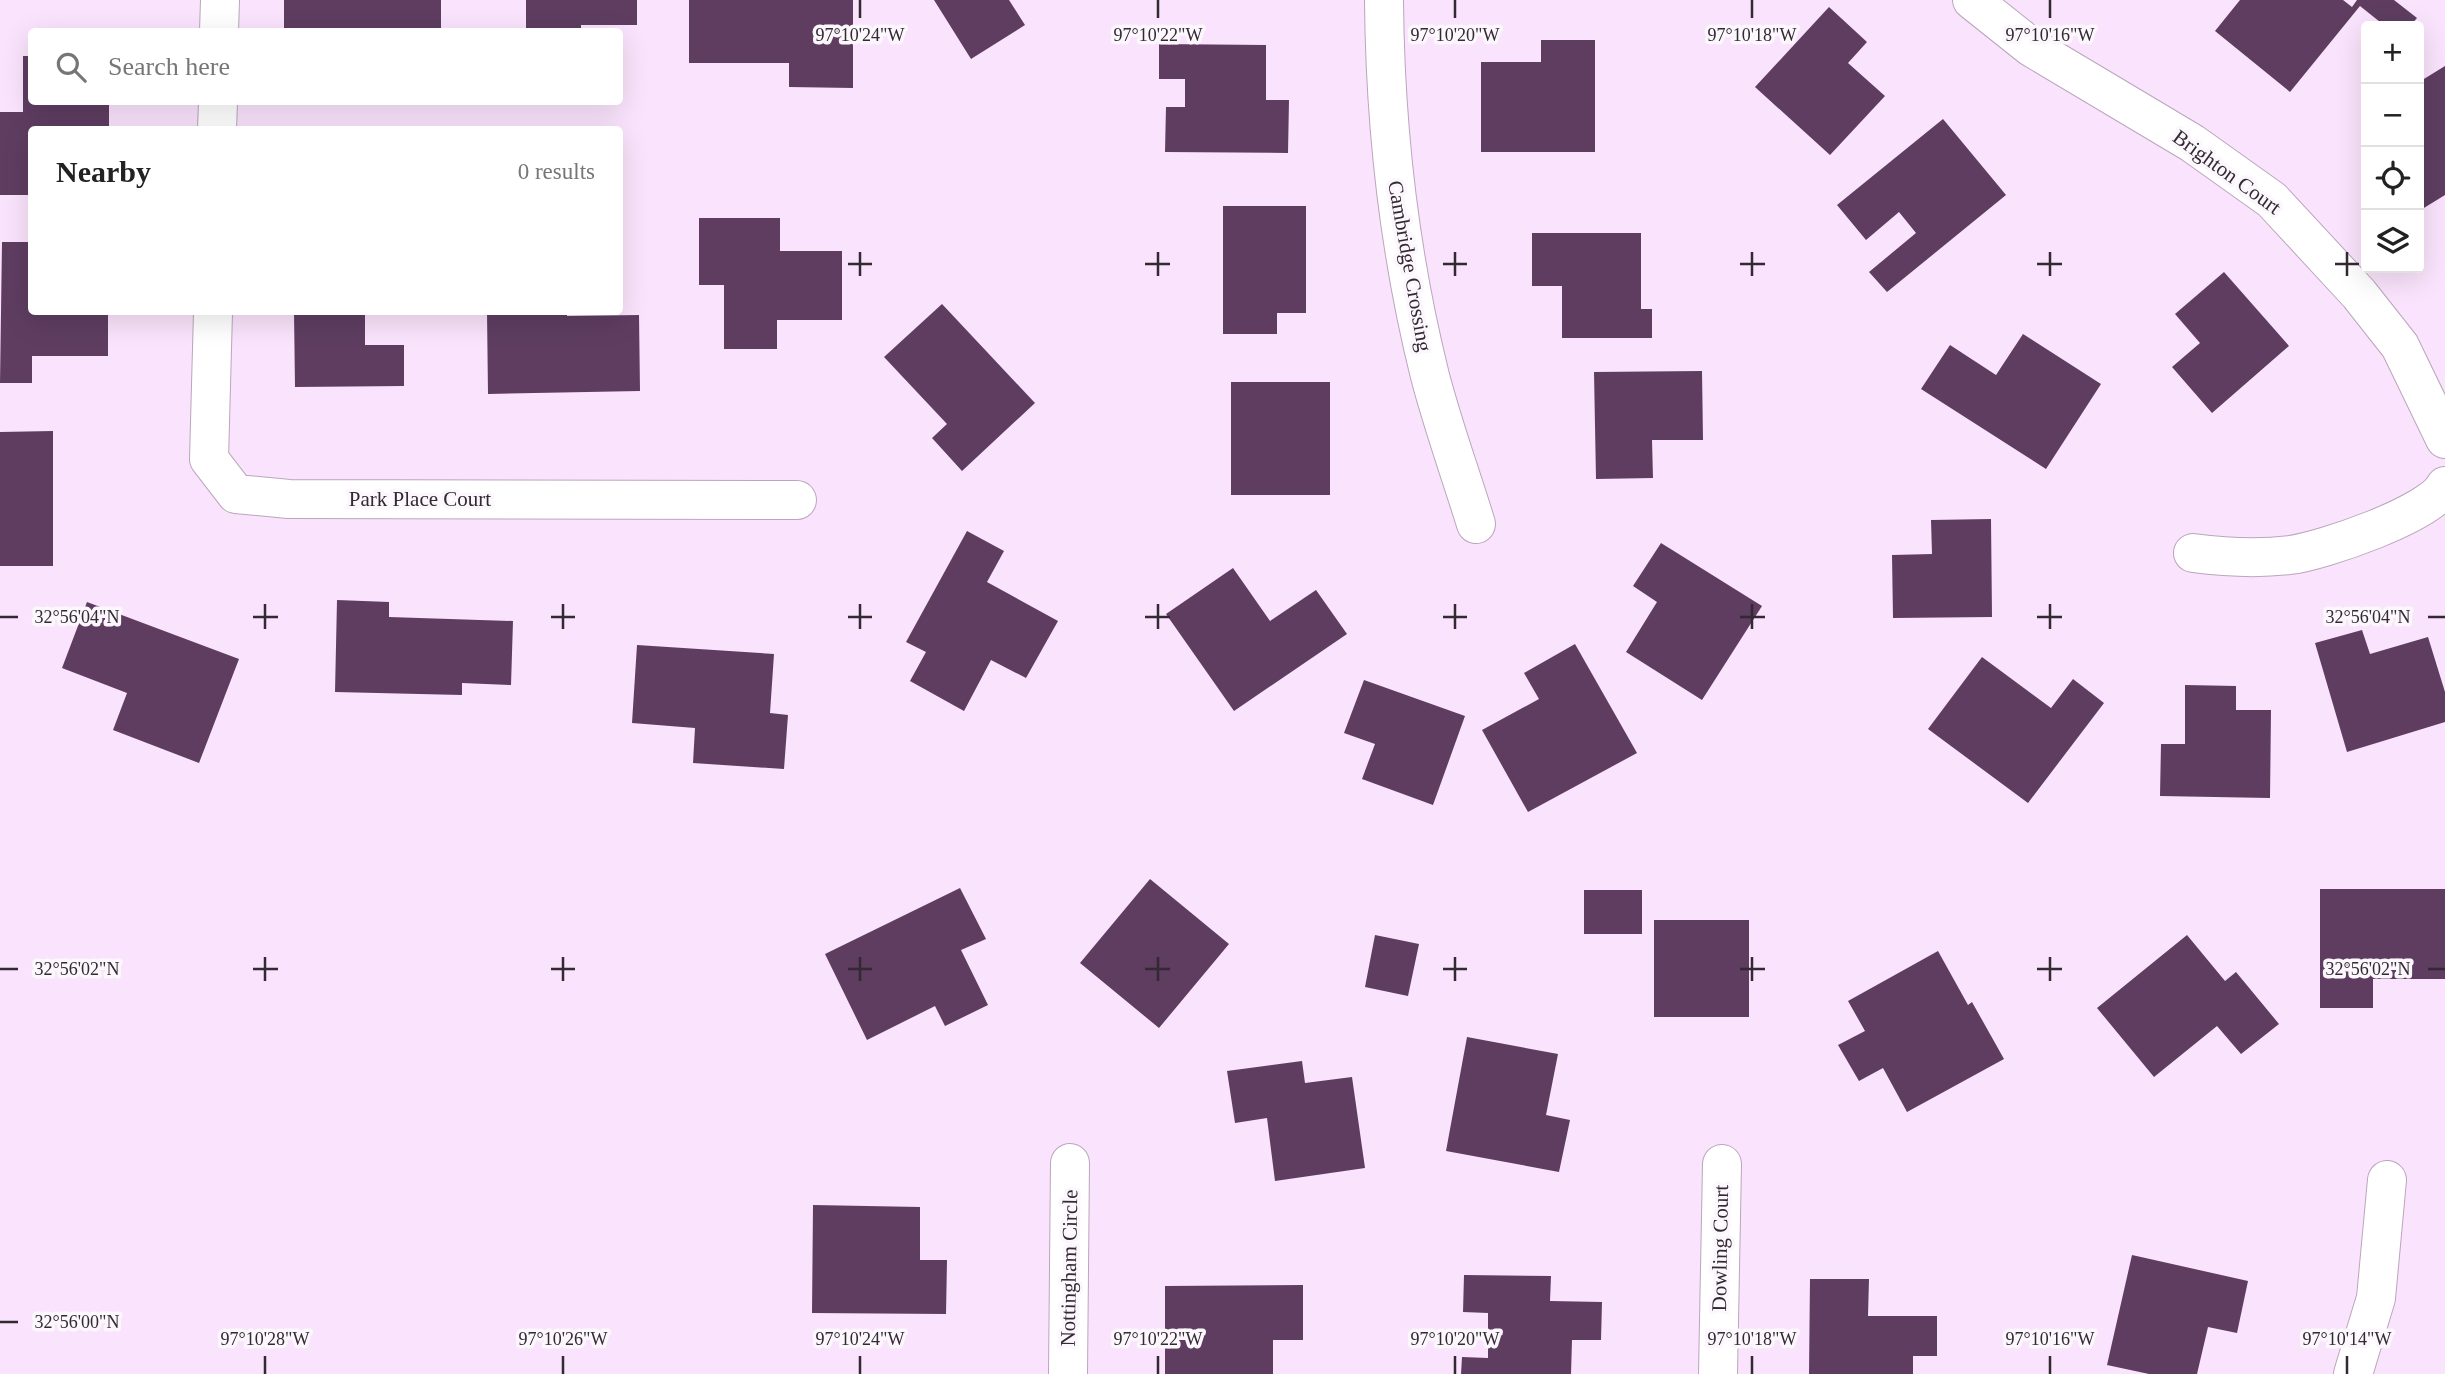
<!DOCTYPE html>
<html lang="en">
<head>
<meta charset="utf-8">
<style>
	:root { --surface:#fff; --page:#f6f6f6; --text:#222; --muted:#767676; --line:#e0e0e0 }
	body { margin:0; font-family:"Times New Roman",serif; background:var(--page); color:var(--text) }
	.controls { position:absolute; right:21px; top:21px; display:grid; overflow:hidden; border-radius:7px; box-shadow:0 7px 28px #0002 }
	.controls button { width:63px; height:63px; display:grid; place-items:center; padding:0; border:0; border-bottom:2px solid var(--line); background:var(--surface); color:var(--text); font:35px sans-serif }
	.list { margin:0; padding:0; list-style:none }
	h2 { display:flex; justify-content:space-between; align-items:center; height:91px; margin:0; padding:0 28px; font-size:30px }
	h2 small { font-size:23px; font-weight:400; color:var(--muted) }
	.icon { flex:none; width:38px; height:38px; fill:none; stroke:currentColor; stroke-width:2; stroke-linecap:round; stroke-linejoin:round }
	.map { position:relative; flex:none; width:2445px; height:1374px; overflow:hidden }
	.search { position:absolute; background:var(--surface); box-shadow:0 7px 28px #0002; left:28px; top:28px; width:595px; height:77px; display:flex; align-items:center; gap:18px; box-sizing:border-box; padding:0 24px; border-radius:7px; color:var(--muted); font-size:26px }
	.panel { position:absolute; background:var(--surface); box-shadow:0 7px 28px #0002; left:28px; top:126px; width:595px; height:189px; border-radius:7px }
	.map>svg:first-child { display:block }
	.building { fill:#5e3d61 }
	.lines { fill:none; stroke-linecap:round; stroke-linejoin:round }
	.minor-casing { stroke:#bba5bc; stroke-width:40 }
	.minor { stroke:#fff; stroke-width:38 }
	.ticks { fill:none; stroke:#322932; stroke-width:2.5 }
	.labels { text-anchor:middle; stroke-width:7; stroke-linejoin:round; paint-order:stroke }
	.street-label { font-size:21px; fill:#322932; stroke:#fcf7fc }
	.ticks-label { font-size:18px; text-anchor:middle; fill:#322932; stroke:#fcf7fc; stroke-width:7; stroke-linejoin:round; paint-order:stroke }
</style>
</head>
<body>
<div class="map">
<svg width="2445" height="1374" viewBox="0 0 2445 1374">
	<rect width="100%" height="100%" fill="#fae3fc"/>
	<path class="building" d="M 284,0 L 441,0 L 441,32 L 284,32 Z
		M 526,0 L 637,0 L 637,25 L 581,25 L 581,32 L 526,32 Z
		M 689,0 L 853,0 L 853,88 L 789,87 L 789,63 L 689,63 Z
		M 934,0 L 1009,0 L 1025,25 L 971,59 Z
		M 2240,0 L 2343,0 L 2352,7 L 2357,0 L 2394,0 L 2417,18 L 2410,26 L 2385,26 L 2360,6 L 2290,92 L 2215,31 Z
		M 1829,7 L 1867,42 L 1848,63 L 1885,96 L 1830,155 L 1755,87 Z
		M 1541,40 L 1595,40 L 1595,152 L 1481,152 L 1481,62 L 1541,62 Z
		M 1159,44 L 1266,45 L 1266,100 L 1289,100 L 1288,153 L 1165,152 L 1166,107 L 1185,107 L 1185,79 L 1159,79 Z
		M 23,56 L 32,56 L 32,102 L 109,102 L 109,130 L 32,130 L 32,195 L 0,195 L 0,112 L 23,112 Z
		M 2445,66 L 2445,195 L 2419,211 L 2419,82 Z
		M 1943,119 L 2006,195 L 1887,292 L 1869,272 L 1916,233 L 1899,212 L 1866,240 L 1837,205 Z
		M 1223,206 L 1306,206 L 1306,313 L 1277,313 L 1277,334 L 1223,334 Z
		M 699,218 L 780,218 L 780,251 L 842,251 L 842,320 L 777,320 L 777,349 L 724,349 L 724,285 L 699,285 Z
		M 1532,233 L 1641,233 L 1641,309 L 1652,309 L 1652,338 L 1562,338 L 1562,286 L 1532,286 Z
		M 2,242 L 32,242 L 32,312 L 108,313 L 108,356 L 32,356 L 32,383 L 0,383 Z
		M 2224,272 L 2289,346 L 2212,413 L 2172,367 L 2200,343 L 2175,314 Z
		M 942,304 L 1035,403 L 962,471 L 932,438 L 947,424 L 884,357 Z
		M 294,312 L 365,312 L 365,345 L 404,345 L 404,386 L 295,387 Z
		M 487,312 L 567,312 L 567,316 L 639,315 L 640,391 L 488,394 Z
		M 2023,334 L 2101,384 L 2046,469 L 1921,389 L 1950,345 L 1996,375 Z
		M 1702,371 L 1703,440 L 1652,440 L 1653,478 L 1596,479 L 1594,372 Z
		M 1231,382 L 1330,382 L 1330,495 L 1231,495 Z
		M 53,431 L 53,566 L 0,566 L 0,432 Z
		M 1991,519 L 1992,617 L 1893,618 L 1892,555 L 1932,554 L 1931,520 Z
		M 967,531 L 1004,551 L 987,582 L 1058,621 L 1026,678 L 991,660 L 964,711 L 910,681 L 926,652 L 906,642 Z
		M 1661,543 L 1762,606 L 1702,700 L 1626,652 L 1657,602 L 1633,586 Z
		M 1233,568 L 1270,621 L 1316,590 L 1347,634 L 1234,711 L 1166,614 Z
		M 337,600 L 389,602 L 389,617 L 513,621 L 511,685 L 462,683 L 462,695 L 335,692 Z
		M 87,602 L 239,659 L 199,763 L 113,730 L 127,693 L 62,668 Z
		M 2362,630 L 2370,654 L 2428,637 L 2445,692 L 2445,722 L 2347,752 L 2315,643 Z
		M 1575,644 L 1637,753 L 1528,812 L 1482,730 L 1539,699 L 1524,673 Z
		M 637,645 L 774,654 L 770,713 L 788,715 L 784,769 L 693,763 L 695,728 L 632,723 Z
		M 1982,657 L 2051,708 L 2073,679 L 2104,703 L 2028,803 L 1928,729 Z
		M 1364,680 L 1465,716 L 1433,805 L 1362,779 L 1375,744 L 1344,733 Z
		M 2185,685 L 2236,686 L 2236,710 L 2271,710 L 2270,798 L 2160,796 L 2161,744 L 2185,744 Z
		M 1150,879 L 1229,944 L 1159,1028 L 1080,963 Z
		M 960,888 L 986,939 L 961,950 L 988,1005 L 945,1026 L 935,1006 L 867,1040 L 825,954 Z
		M 2320,889 L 2445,889 L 2445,979 L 2373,979 L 2373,1008 L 2320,1008 Z
		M 1584,890 L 1642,890 L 1642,934 L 1584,934 Z
		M 1654,920 L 1749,920 L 1749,1017 L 1654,1017 Z
		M 1375,935 L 1419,944 L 1408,996 L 1365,987 Z
		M 2187,935 L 2225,981 L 2236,972 L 2279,1024 L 2241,1054 L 2217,1026 L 2154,1077 L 2097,1008 Z
		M 1938,951 L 1968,1005 L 1972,1002 L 2004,1059 L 1907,1112 L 1883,1068 L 1859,1081 L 1838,1045 L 1865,1031 L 1848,1001 Z
		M 1467,1037 L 1558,1054 L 1546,1115 L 1570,1120 L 1559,1172 L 1446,1151 Z
		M 1302,1061 L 1305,1083 L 1352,1077 L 1365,1168 L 1275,1181 L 1267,1118 L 1235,1123 L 1227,1071 Z
		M 813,1205 L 920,1207 L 920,1260 L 947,1260 L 946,1314 L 812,1313 Z
		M 2132,1255 L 2248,1281 L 2237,1333 L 2208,1327 L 2197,1374 L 2149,1374 L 2107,1365 Z
		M 1464,1275 L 1551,1276 L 1550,1301 L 1602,1302 L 1601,1340 L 1572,1340 L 1571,1374 L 1461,1374 L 1462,1357 L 1488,1358 L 1488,1313 L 1463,1312 Z
		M 1810,1279 L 1869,1279 L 1868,1316 L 1937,1316 L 1937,1356 L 1913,1356 L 1913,1374 L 1809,1374 Z
		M 1303,1285 L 1303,1340 L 1273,1340 L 1273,1374 L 1165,1374 L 1165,1286 Z"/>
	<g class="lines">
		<g class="minor-casing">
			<path id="minor" d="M 1384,0 C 1385,127 1399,252 1430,376 C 1443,426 1461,475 1476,524
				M 1972,0 L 2031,47 L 2192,143 L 2272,200 L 2359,294 L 2400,346 L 2445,439
				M 219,32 L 220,0
				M 217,130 L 218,102
				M 213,312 L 209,459 L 236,494 L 289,499 L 797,500
				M 2193,553 C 2224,557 2258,559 2290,555 C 2322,551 2431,514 2445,486
				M 1068,1374 L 1070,1163
				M 1718,1374 L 1722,1164
				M 2353,1374 L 2376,1298 L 2387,1180"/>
		</g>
		<use href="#minor" class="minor"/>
	</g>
	<path class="ticks" d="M 860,0 L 860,18M 1158,0 L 1158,18M 1455,0 L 1455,18M 1752,0 L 1752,18M 2050,0 L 2050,18M 860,252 L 860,276M 1158,252 L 1158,276M 1455,252 L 1455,276M 1752,252 L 1752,276M 2050,252 L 2050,276M 2347,252 L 2347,276M 848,264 L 872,264M 1145,264 L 1170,264M 1443,264 L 1467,264M 1740,264 L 1765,264M 2037,264 L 2062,264M 2335,264 L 2359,264M 265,604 L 265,629M 563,604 L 563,629M 860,604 L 860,629M 1158,604 L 1158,629M 1455,604 L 1455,629M 1752,604 L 1752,629M 2050,604 L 2050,629M 0,617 L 18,617M 253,617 L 278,617M 551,617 L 575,617M 848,617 L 872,617M 1145,617 L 1170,617M 1443,617 L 1467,617M 1740,617 L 1765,617M 2037,617 L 2062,617M 2428,617 L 2445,617M 265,957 L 265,981M 563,957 L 563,981M 860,957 L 860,981M 1158,957 L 1158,981M 1455,957 L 1455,981M 1752,957 L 1752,981M 2050,957 L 2050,981M 0,969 L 18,969M 253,969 L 278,969M 551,969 L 575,969M 848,969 L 872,969M 1145,969 L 1170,969M 1443,969 L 1467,969M 1740,969 L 1765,969M 2037,969 L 2062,969M 2428,969 L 2445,969M 0,1322 L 18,1322M 265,1356 L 265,1374M 563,1356 L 563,1374M 860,1356 L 860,1374M 1158,1356 L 1158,1374M 1455,1356 L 1455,1374M 1752,1356 L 1752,1374M 2050,1356 L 2050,1374M 2347,1356 L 2347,1374"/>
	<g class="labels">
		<g class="street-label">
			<text transform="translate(2227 172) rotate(36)" y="7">Brighton Court</text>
			<text transform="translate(1410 266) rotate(80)" y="7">Cambridge Crossing</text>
			<text x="420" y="506">Park Place Court</text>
			<text transform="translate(1720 1248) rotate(-89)" y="7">Dowling Court</text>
			<text transform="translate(1069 1268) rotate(-89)" y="7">Nottingham Circle</text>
		</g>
	</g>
	<g class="ticks-label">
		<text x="860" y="41">97°10'24"W</text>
		<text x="1158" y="41">97°10'22"W</text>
		<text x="1455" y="41">97°10'20"W</text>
		<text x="1752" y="41">97°10'18"W</text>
		<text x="2050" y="41">97°10'16"W</text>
		<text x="77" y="623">32°56'04"N</text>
		<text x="2368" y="623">32°56'04"N</text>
		<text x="77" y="975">32°56'02"N</text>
		<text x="2368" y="975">32°56'02"N</text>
		<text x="77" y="1328">32°56'00"N</text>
		<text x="265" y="1345">97°10'28"W</text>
		<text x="563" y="1345">97°10'26"W</text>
		<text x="860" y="1345">97°10'24"W</text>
		<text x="1158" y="1345">97°10'22"W</text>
		<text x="1455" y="1345">97°10'20"W</text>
		<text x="1752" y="1345">97°10'18"W</text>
		<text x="2050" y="1345">97°10'16"W</text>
		<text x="2347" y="1345">97°10'14"W</text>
	</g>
</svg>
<div class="controls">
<button>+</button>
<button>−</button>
<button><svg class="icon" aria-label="locate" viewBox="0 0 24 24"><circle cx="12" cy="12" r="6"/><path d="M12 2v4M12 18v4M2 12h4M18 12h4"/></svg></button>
<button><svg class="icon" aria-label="layers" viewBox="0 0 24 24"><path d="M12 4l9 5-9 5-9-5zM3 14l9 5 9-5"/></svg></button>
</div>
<div class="search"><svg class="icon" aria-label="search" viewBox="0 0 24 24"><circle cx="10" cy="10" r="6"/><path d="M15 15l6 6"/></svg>Search here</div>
<section class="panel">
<h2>Nearby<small>0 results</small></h2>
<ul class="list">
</ul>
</section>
</div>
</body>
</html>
